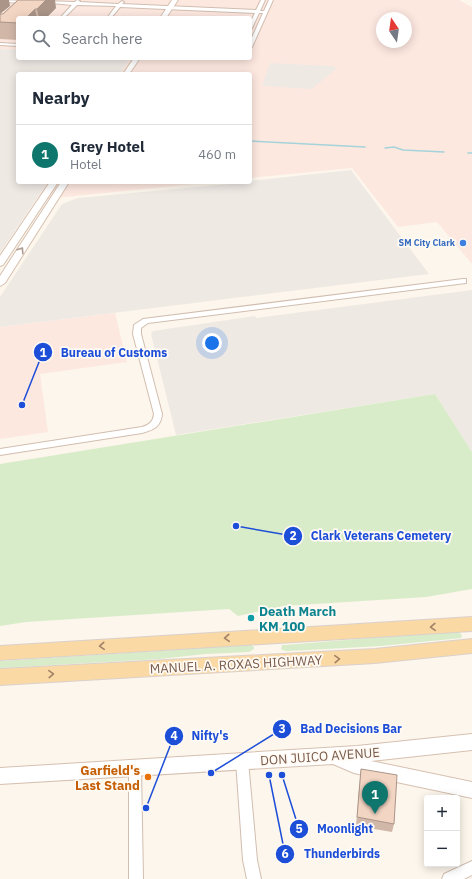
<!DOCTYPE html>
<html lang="en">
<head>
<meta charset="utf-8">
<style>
	:root { --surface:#fff; --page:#f2f2f3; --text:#1f2937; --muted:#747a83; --line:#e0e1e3; --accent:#0f766e }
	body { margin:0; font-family:"IBM Plex Sans",sans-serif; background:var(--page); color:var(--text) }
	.controls { position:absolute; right:12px; bottom:12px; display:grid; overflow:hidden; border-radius:4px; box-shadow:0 2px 10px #0003 }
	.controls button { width:36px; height:36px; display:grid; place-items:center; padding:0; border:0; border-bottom:1px solid var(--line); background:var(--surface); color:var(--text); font:20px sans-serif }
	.compass { position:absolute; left:376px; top:12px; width:36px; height:36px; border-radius:50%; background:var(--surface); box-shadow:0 2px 10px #0003; rotate:347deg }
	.you { position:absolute; left:212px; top:343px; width:14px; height:14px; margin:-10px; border:3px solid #fff; border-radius:50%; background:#1a73e8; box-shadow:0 0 0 6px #1a73e833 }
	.badge { display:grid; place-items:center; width:26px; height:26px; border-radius:50%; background:var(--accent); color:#fff; font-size:13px; font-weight:700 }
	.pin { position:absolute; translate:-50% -33px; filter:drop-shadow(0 1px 2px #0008) }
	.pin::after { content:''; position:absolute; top:21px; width:14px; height:12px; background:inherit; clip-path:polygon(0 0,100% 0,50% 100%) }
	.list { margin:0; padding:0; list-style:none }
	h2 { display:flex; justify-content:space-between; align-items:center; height:52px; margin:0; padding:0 16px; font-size:17px }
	h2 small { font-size:13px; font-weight:400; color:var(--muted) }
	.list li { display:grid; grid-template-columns:26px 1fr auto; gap:12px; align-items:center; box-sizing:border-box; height:60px; padding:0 16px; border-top:1px solid var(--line) }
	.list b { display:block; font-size:15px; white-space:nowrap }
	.list p { margin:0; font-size:13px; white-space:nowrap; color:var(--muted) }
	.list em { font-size:13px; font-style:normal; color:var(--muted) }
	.icon { flex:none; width:22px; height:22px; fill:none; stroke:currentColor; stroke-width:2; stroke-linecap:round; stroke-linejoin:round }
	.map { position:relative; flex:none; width:472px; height:879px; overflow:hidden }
	.search { position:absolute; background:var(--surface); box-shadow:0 2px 10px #0003; left:16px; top:16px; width:236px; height:44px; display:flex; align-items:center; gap:10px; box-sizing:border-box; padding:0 14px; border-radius:4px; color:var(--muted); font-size:15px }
	.panel { position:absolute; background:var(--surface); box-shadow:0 2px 10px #0003; left:16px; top:72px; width:236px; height:112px; border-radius:4px }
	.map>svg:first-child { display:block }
	.commercial { fill:#fde8e0; fill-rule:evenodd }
	.industrial { fill:#efe9e4 }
	.green { fill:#d8ecc9 }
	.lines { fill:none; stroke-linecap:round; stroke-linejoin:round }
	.stream { stroke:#a5d3da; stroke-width:1.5 }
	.street-casing { stroke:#d1beb0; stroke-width:2 }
	.secondary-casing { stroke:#d6c0b0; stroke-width:2 }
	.primary-casing { stroke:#dad1cd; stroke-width:2 }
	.street { fill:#fff; fill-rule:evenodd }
	.secondary { fill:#fff; fill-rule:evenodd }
	.primary { fill:#fbd9a5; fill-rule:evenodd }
	.wall { fill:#d1b7a8 }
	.shaded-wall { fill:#aa9588 }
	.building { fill:#f3d5c3; stroke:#aa9588 }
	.oneway { stroke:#af9d94 }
	.oneway2 { stroke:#a18267 }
	.shop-dot { fill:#3f7fe0; stroke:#fffaf3; stroke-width:1.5 }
	.culture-dot { fill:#0f9aa8; stroke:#fffaf3; stroke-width:1.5 }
	.food-dot { fill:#e8710a; stroke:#fffaf3; stroke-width:1.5 }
	.labels { text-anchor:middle; stroke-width:3.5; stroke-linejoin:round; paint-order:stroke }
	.far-shop-label { font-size:9px; font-weight:bold; fill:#366cbe; stroke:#fffaf3; text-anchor:end }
	.near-culture-label { font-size:13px; font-weight:bold; fill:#0d838f; stroke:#fffaf3; text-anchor:start }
	.near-street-label { font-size:13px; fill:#7a5c4d; stroke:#fffaf3 }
	.near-food-label { font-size:13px; font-weight:bold; fill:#c56008; stroke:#fffaf3; text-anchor:end }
	.leader { fill:none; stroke:#1d4ed8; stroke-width:1.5 }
	.callout-dot { fill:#1d4ed8; stroke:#fffaf3; stroke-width:1.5 }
	.mark-label { font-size:12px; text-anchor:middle; font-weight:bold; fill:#fff }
	.callout-label { font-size:12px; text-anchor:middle; font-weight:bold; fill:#1d4ed8; stroke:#fffaf3; stroke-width:3.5; stroke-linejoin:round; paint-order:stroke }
</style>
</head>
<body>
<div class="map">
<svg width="472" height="879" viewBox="0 0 472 879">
	<rect width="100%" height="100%" fill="#fdf6ec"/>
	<path class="commercial" d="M 0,0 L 459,0 L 472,7 L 472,264 L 437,222 L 398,227 L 352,168 L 250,178 L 250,74 L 120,74 L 130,58 L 250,58 L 250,18 L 18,18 L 18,50 L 0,49 ZM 382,18 L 406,18 L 406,42 L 382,42 Z
		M 48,182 L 212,182 L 36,200 Z
		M 115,313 L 127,362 L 40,374 L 48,432 L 0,439 L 0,327 Z"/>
	<path class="industrial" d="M 0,49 L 18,50 L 18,58 L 130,58 L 120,74 L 18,74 L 18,182 L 48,182 L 0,253 Z
		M 270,63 L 332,66 L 337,68 L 312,89 L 262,86 Z
		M 351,170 L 429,274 L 0,327 L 0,297 L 62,204 L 78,198 L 250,182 L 250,181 Z
		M 472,290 L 472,452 L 435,394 L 176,435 L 151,334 L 153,331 L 255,316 L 256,318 Z"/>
	<path class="green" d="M 435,394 L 472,452 L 472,589 L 426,597 L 283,606 L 238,616 L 229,609 L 26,622 L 0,626 L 0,464 Z
		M 456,631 L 460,633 L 462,636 L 461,638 L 381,646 L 289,651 L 285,651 L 281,649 L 282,645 L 285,645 Z
		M 251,645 L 254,647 L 254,649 L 249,652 L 205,654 L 160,659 L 0,668 L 0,661 Z"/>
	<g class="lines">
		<path class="stream" d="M 250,141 L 365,147
			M 385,148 L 394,147 L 403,150 L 444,152
			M 468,153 L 472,153"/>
		<g class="street-casing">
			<path id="street" d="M 0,0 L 29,1 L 31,2 L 29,3 L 0,2 Z
				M 77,0 L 80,1 L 79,2 L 118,4 L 122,1 L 124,2 L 122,4 L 256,10 L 261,0 L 265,0 L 260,11 L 264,11 L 269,0 L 273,0 L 252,47 L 250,48 L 250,42 L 263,13 L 259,13 L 252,28 L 250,29 L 250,23 L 255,13 L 120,7 L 111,18 L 107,18 L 116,6 L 77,5 L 64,18 L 60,18 L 72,5 L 41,2 L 43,1 L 75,2 Z
				M 0,43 L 18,44 L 18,46 L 0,45 Z
				M 221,58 L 247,58 L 245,59 L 223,59 Z
				M 463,279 L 466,279 L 466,283 L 148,323 L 141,328 L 141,334 L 162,414 C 161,427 153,430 142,433 L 0,455 L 0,449 L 142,427 C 149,425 153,422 154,414 L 133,334 L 134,325 L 143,319 Z
				M 242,755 L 246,757 L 248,761 L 257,860 L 261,879 L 247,879 L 243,860 L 236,761 L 238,757 Z
				M 135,762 L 140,764 L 141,768 L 143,879 L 129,879 L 129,768 L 130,764 Z
				M 472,861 L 472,875 L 464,879 L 442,879 L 444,874 Z"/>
		</g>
		<g class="secondary-casing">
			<path id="secondary" d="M 172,0 L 178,0 L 166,18 L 160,18 Z
				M 134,58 L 140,58 L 129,74 L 123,74 Z
				M 50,182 L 58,182 L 3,265 L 0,266 L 0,256 Z
				M 61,182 L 69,182 L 5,283 L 0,286 L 0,276 Z
				M 472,734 L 472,750 L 371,761 L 472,782 L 472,798 L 354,773 L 333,764 L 0,784 L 0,768 L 357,746 Z"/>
		</g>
		<g class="primary-casing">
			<path id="primary" d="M 472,617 L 472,631 L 0,660 L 0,646 Z
				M 472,639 L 472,653 L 375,663 L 0,685 L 0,669 L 375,649 Z"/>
		</g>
		<use href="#street" class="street"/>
		<use href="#secondary" class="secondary"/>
		<use href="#primary" class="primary"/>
	</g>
	<path class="wall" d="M 18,0 L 56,8 L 46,18 L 18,18 L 18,40 L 0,39 L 0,14 L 3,14 Z
		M 361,769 L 394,824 L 392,832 L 356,826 L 360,779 Z"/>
	<path class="shaded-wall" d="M 0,0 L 9,0 L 10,6 L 0,14 Z
		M 46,0 L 55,0 L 56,8 L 46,18 L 39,18 L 37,9 Z
		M 35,9 L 37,18 L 26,18 Z"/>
	<path class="building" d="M 18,0 L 46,0 L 37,9 L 35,9 L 26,18 L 18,18 L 18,23 L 0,22 L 0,14 L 3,14 Z
		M 361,769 L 397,775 L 394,824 L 357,817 Z"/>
	<defs><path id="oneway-chevron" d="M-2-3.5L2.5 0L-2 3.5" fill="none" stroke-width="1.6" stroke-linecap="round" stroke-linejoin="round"/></defs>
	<use class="oneway" href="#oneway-chevron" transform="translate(21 250) rotate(-57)"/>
	<g class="oneway2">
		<use href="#oneway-chevron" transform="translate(433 627) rotate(177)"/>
		<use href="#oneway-chevron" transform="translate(227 638) rotate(176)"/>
		<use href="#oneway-chevron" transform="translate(102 646) rotate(176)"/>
		<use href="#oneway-chevron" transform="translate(337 659) rotate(-3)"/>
		<use href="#oneway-chevron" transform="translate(51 674) rotate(-3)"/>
	</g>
	<circle class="shop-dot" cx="463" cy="243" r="4"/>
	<circle class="culture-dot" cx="251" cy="618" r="4"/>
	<circle class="food-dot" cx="148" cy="777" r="4"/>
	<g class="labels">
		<g class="far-shop-label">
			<text x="455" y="246">SM City Clark</text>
		</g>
		<g class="near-culture-label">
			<text x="259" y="616">Death March<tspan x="259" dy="15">KM 100</tspan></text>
		</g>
		<g class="near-street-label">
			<text transform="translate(236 664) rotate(-3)" y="5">MANUEL A. ROXAS HIGHWAY</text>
			<text transform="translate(320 756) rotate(-4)" y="5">DON JUICO AVENUE</text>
		</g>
		<g class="near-food-label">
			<text x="140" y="775">Garfield's<tspan x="140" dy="15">Last Stand</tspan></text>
		</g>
	</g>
	<path class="leader" d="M22 405L43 352M236 526L293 536M211 773L282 729M146 808L174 736M282 775L299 829M269 775L285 854"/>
	<g class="callout-dot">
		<circle cx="22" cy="405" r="4"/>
		<circle cx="236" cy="526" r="4"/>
		<circle cx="211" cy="773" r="4"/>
		<circle cx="146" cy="808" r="4"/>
		<circle cx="282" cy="775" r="4"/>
		<circle cx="269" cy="775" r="4"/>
		<circle cx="43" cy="352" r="10"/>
		<circle cx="293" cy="536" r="10"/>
		<circle cx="282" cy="729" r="10"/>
		<circle cx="174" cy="736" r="10"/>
		<circle cx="299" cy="829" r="10"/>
		<circle cx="285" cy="854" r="10"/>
	</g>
	<g class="mark-label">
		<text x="43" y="357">1</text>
		<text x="293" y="540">2</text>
		<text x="282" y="733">3</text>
		<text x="174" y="740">4</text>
		<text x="299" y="833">5</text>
		<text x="285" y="858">6</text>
	</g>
	<g class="callout-label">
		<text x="114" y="357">Bureau of Customs</text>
		<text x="381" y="540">Clark Veterans Cemetery</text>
		<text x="351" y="733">Bad Decisions Bar</text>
		<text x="210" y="740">Nifty's</text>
		<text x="345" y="833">Moonlight</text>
		<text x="342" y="858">Thunderbirds</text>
	</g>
</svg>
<div class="controls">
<button>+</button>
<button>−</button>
</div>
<svg class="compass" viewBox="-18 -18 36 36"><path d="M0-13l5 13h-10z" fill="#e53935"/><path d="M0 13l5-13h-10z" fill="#747a83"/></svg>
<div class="you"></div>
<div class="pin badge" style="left:375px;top:814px">1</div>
<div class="search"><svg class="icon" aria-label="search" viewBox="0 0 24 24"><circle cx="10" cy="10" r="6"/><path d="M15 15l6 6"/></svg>Search here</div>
<section class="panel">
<h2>Nearby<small></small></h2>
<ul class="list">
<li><span class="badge">1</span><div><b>Grey Hotel</b><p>Hotel</p></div><em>460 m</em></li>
</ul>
</section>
</div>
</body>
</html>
